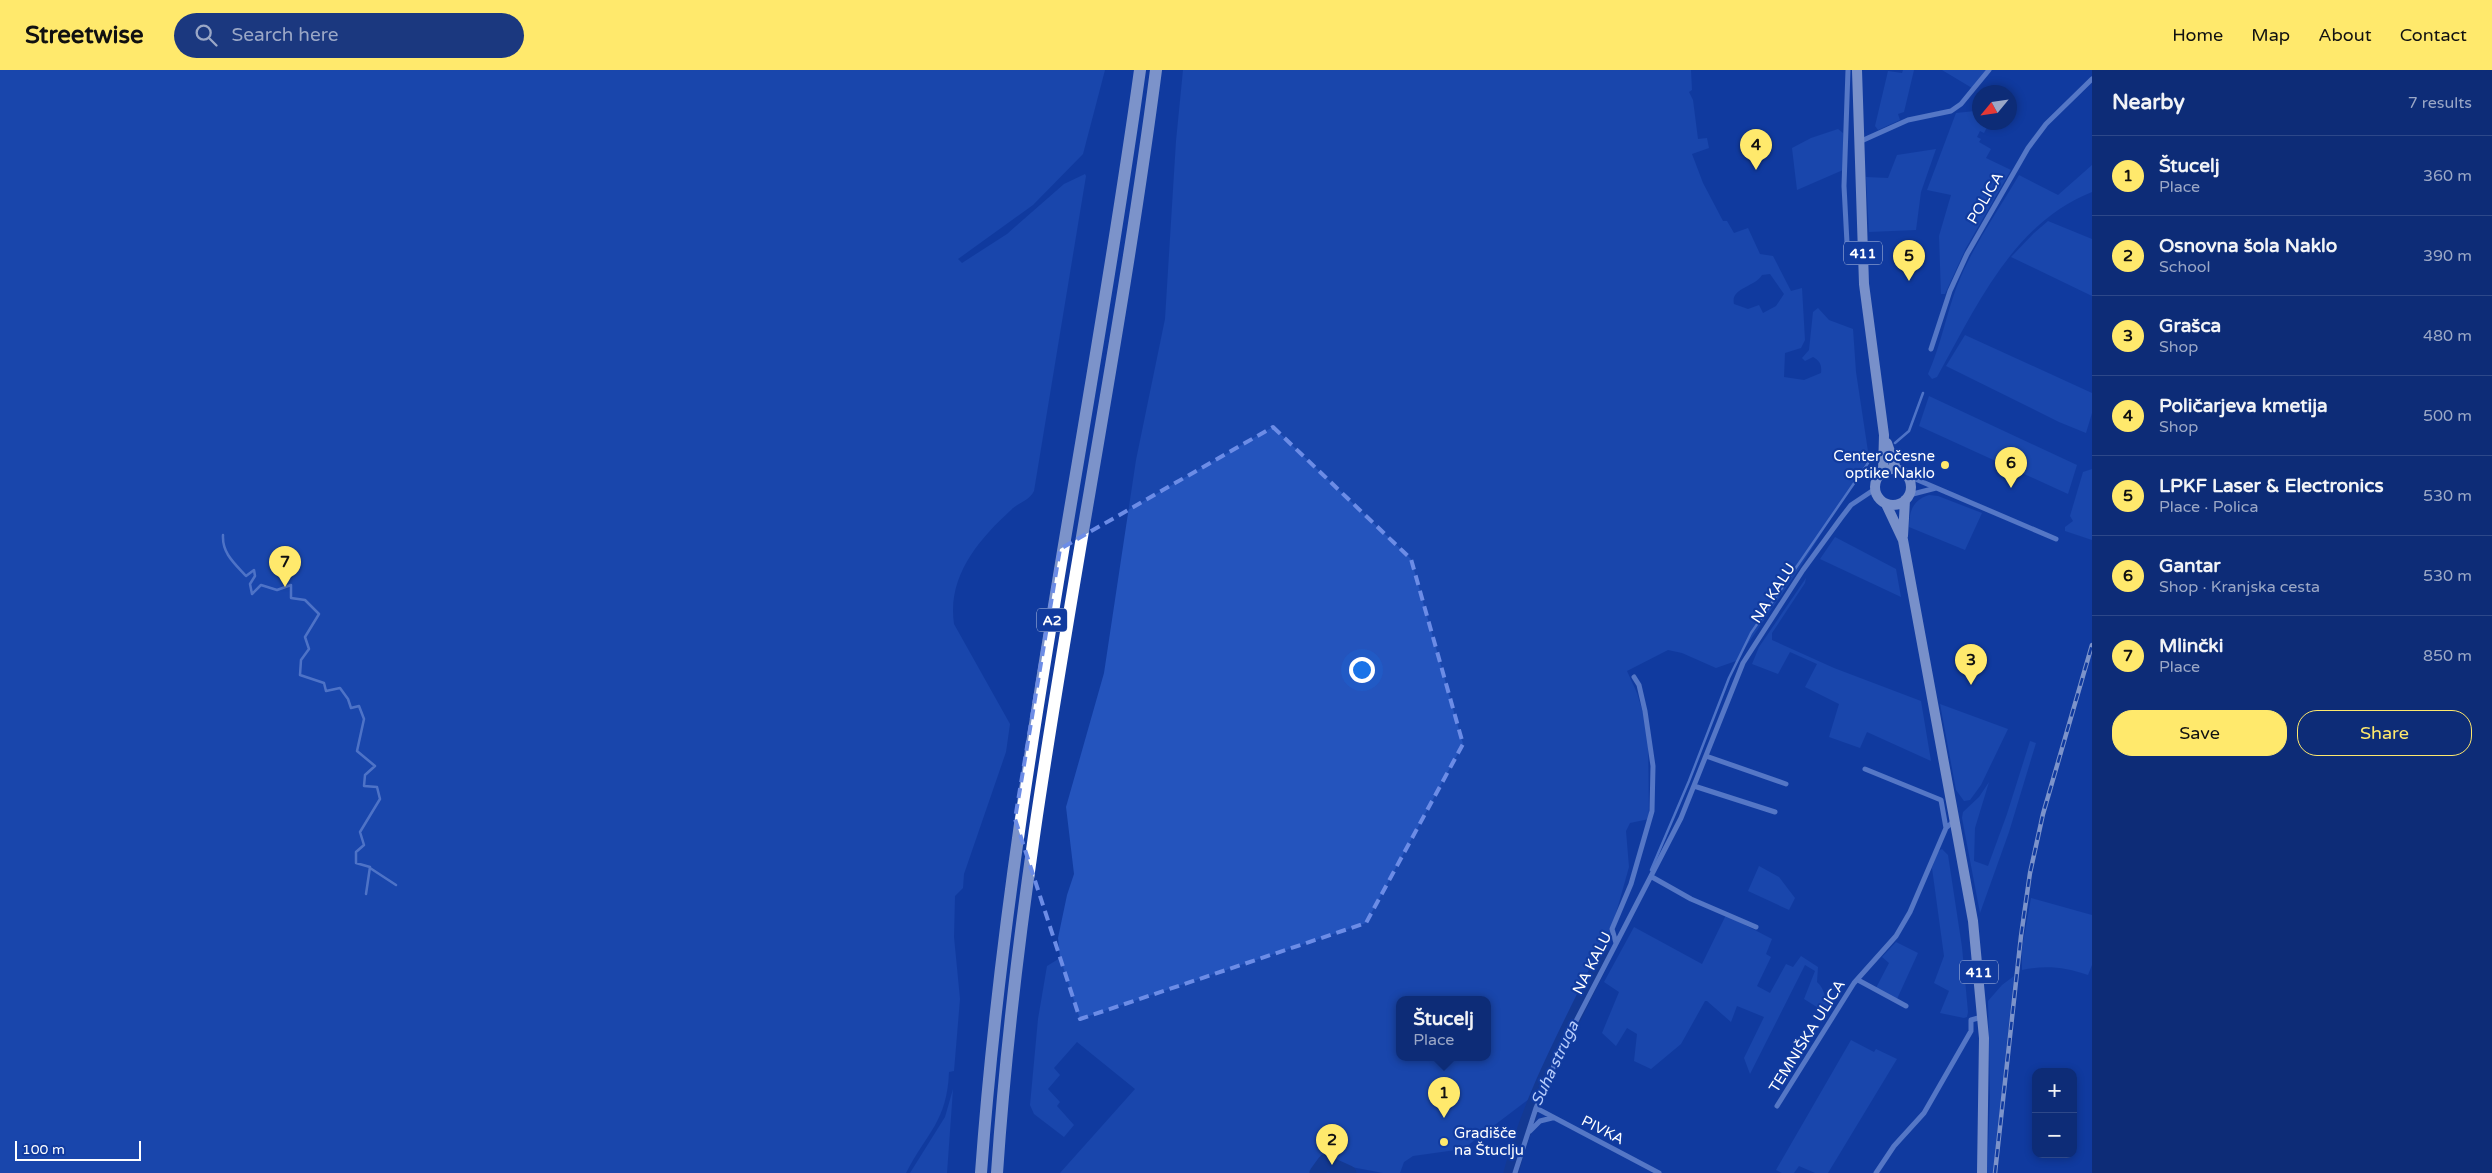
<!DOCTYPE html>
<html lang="en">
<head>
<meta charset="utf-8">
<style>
	:root { --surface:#0d2c77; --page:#1b387f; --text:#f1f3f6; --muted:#9aa7c6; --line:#2d4889; --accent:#ffe96c }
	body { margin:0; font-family:"Varela Round",sans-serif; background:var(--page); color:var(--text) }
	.controls { position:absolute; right:15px; bottom:15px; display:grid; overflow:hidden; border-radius:10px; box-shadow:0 2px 8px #0003 }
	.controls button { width:45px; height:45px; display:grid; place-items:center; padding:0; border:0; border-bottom:1px solid var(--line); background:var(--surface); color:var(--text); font:25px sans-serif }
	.compass { position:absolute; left:1972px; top:15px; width:45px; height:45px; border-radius:50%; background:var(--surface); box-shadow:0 2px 8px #0003; rotate:241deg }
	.scale { position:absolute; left:15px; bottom:12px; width:126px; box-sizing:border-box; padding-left:5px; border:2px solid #fff; border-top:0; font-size:14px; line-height:18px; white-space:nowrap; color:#fff; -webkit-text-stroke:4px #113b9f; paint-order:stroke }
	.you { position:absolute; left:1361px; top:599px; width:18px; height:18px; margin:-12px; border:4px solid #fff; border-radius:50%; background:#1a73e8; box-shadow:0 0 0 8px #1a73e833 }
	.badge { display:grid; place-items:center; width:32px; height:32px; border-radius:50%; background:var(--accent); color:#111; font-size:16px; font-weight:700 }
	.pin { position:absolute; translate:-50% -41px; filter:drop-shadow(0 1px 2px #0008) }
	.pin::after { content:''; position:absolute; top:26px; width:18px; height:15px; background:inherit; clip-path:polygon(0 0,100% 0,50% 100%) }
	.popup { position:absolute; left:1396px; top:926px; width:95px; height:65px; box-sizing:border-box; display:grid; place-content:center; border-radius:10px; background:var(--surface); filter:drop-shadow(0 1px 4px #0005); font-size:16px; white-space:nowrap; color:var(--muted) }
	.popup b { font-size:19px; color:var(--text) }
	.popup::after { content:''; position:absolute; left:50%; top:100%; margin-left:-10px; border:10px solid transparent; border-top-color:var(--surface) }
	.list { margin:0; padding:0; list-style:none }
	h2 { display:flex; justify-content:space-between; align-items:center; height:65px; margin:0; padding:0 20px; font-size:21px }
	h2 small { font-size:16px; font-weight:400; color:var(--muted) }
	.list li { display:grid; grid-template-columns:32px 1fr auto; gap:15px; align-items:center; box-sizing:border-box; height:80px; padding:0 20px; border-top:1px solid var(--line) }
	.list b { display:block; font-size:19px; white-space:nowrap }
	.list p { margin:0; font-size:16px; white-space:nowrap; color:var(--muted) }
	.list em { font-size:16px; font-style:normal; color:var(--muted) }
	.actions { display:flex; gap:10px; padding:15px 20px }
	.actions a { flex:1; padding:11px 0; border:1px solid var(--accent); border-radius:20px; text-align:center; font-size:18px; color:var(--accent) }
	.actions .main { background:var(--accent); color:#111 }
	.icon { flex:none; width:28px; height:28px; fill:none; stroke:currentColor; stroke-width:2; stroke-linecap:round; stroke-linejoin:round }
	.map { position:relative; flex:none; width:2092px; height:1103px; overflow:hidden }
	header { display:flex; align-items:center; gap:30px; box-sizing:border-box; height:70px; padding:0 25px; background:var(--accent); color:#111 }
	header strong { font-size:24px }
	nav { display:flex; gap:28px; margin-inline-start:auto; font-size:18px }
	.search { width:350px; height:45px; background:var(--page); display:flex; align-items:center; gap:12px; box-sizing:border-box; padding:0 18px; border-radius:28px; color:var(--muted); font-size:19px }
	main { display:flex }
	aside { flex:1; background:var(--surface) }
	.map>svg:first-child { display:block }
	.green { fill:#2454bd; fill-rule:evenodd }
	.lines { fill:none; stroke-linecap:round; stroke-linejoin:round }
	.stream { stroke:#9ab9f8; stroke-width:2.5 }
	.river { stroke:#183885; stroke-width:15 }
	.minor { stroke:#a8c0f5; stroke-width:5 }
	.primary { stroke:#f6f8ff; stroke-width:10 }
	.motorway { stroke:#fff; stroke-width:12 }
	.rail-casing { stroke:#fff; stroke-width:4.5 }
	.rail { stroke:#113b9f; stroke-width:2.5; stroke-dasharray:8; stroke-linecap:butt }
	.marked { fill:none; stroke:#6c8ce6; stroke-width:4; stroke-dasharray:10 6; stroke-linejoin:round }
	.poi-dot { fill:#ffe96c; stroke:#113b9f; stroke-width:2 }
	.labels { text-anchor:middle; stroke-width:4.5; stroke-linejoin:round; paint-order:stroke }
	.shield { fill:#113b9f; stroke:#b8c4e2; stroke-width:1 }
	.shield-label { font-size:14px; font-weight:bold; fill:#fff }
	.street-label { font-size:15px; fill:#fff; stroke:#113b9f }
	.poi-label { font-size:15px; fill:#fff; stroke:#113b9f; text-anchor:end }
	.water-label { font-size:16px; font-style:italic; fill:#b5cbfb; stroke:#113b9f }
</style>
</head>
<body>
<header>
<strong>Streetwise</strong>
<div class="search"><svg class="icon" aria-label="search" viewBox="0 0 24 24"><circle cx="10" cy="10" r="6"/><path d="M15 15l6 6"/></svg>Search here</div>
<nav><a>Home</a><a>Map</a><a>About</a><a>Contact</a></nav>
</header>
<main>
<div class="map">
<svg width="2092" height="1103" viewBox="0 0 2092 1103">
	<rect width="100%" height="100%" fill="#113b9f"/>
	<path class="green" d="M 0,0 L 1105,0 L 1083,84 L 1033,135 L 958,189 L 962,193 L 1007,164 L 1064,114 L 1085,104 L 1086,106 L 1034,421 C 1029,431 1019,432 1011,440 C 978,470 947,507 954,554 L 1010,654 L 1006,682 L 964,804 L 963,818 L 955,826 L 954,867 L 960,929 L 954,1001 L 949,1002 C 947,1052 927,1062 906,1103 L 0,1103 Z
		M 1183,0 L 1691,0 L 1692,20 L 1689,22 L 1693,30 L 1698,69 L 1707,68 L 1709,78 L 1692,84 L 1703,113 L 1723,151 L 1727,151 L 1734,163 L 1748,158 L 1760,184 L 1773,186 L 1791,221 L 1802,218 L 1805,270 L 1801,278 L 1785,283 L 1784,307 L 1804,310 L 1821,303 C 1822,295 1820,291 1813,287 L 1805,291 L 1802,288 L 1809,280 L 1813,242 L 1818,238 L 1829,250 L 1853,259 L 1856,302 L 1869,388 L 1799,499 L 1736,591 L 1716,598 L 1682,583 L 1668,580 L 1627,601 L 1637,623 L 1648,659 L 1649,749 L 1630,753 L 1626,761 L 1629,797 L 1604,886 L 1554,983 L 1537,1023 L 1463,1079 L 1413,1086 L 1404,1092 L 1400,1103 L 1383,1103 L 1325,1092 L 1318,1103 L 1060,1103 L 1135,1019 L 1077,972 L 1054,998 L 1060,1005 L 1048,1019 L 1060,1032 L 1057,1036 L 1074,1055 L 1064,1067 L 1034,1044 L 1030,1035 L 1038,949 L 1047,896 L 1060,888 L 1058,868 L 1067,825 L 1074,804 L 1066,737 L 1104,603 L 1136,390 L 1165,249 L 1176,71 ZM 1770,204 L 1784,224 L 1776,236 L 1763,243 L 1759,235 L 1748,239 L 1734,234 C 1730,218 1755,217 1762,205 ZM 1400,929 L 1488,929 L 1488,987 L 1400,987 Z
		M 1903,0 L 1914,0 L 1904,42 L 1898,44 L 1900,50 L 1878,60 L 1875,56 L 1888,1 L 1902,3 Z
		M 1942,0 L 1986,0 L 1972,18 Z
		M 1975,41 L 1979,43 L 1980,52 L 1989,53 L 1984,63 L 1980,61 L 1977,67 L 1981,69 L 1979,72 L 1991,79 L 1986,88 L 2011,100 L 1966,178 L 1945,224 L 1941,224 L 1939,166 L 1951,125 L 1927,120 L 1956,43 Z
		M 1838,59 L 1843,63 L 1843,100 L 1797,120 L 1792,78 L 1811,68 Z
		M 1936,79 L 1921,122 L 1916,160 L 1869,162 L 1866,107 L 1888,108 L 1897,85 Z
		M 2092,95 L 2092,122 C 2012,154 1977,236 1937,307 L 1932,309 L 1928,304 C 1941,275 1946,245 1957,216 C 1972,177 1998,141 2019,105 L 2058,125 Z
		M 2048,151 L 2092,169 L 2092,226 L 2011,187 L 2034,163 Z
		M 1965,265 L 2092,323 L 2092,343 L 2086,363 L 2059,352 L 1946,296 Z
		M 1929,326 L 2077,395 L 2068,424 L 1919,356 Z
		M 2092,399 L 2092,470 L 2065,461 L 2065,457 L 2073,451 L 2070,446 L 2083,402 Z
		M 1929,425 L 1938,426 L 1982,443 L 1965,480 L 1909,457 C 1909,441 1913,430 1929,425 Z
		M 1835,467 L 1896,499 L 1901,527 L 1820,489 Z
		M 1806,508 L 1805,513 L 1772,563 L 1772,570 L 1834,598 L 1921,631 L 1931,691 L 1867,662 L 1860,678 L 1829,667 L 1839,634 L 1805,617 L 1817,594 L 1790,582 L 1778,604 L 1752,594 L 1759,577 Z
		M 1940,634 L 2008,659 L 1981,715 L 1970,730 L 1964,731 L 1956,720 Z
		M 2030,671 L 2036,673 L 2009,762 L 1980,843 L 1962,748 L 1963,742 L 1979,727 L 1989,712 L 1975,758 L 1974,791 L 1988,796 L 2007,744 Z
		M 1942,779 L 1948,785 L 1962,877 L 1968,942 L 1967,947 L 1964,948 L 1940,943 L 1949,921 L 1934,913 L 1944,886 L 1932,798 L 1938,781 Z
		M 1759,796 L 1779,807 L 1795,828 L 1789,840 L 1748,821 Z
		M 2031,828 L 2092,845 L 2092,895 L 2088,905 C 2065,897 2045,895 2022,900 L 2022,878 Z
		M 1726,845 L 1772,869 L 1766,884 L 1771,887 L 1757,916 L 1770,923 L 1786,894 L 1793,897 L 1801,886 L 1818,897 L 1817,912 C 1826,920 1824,930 1831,940 L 1828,944 L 1804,929 L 1815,901 L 1805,895 L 1750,1004 L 1744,988 L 1764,947 L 1737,936 L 1731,952 L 1707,931 L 1705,931 L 1681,974 L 1651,999 L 1634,991 L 1637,964 L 1627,958 L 1616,976 L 1602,963 L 1619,922 L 1604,912 L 1634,857 L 1702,894 Z
		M 1896,872 L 1918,883 L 1897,929 L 1876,918 L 1889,893 L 1882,887 Z
		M 2014,906 L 1993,1103 L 1987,1103 L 1990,1027 L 1988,931 L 2002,915 Z
		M 1851,970 L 1874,982 L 1876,979 L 1897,989 L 1828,1103 L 1815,1103 L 1799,1096 L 1794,1103 L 1782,1103 L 1776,1100 Z
		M 953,1019 L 947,1103 L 910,1103 L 945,1047 Z"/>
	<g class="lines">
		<path class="stream" d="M 1895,373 L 1909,361 L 1923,323
			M 223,465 C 222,483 234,493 246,506 L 254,500 L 255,506 L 250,514 L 252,524 L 261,515 L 277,520 L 291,515 L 291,528 L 305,530 L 319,544 L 305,567 L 309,579 L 301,590 L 300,605 L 324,613 L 326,621 L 340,618 L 348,629 L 351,638 L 359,636 L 364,649 L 357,681 L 375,696 L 365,705 L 364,716 L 377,717 L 380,729 L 360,762 L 364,775 L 356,782 L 356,793 L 370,797 L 366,824
			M 370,798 L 396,815
			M 1651,800 L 1689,711 L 1729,608 L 1751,563 L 1868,393"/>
		<path class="river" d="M 1317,1103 L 1325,1092 L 1349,1103
			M 1511,1103 C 1531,1026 1570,957 1604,886"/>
		<path class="minor" d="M 1859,72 L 1908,50 L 1951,41 L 1961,34 L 1989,0
			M 1847,173 L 1844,116 L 1848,0
			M 1931,279 L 1950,221 L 1967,184 L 2028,78 L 2046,54 L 2092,9
			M 1906,405 L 2056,469
			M 1909,425 L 1936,418
			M 1706,686 L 1786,714
			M 1865,699 L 1941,730 L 1946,758
			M 1694,716 L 1775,742
			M 1652,807 L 1691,829 L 1756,857
			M 1616,873 L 1612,859 L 1631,814 L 1652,741 L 1653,696 L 1645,641 L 1639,615 L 1634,607
			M 1858,910 L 1906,936
			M 1777,1036 L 1854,913 L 1896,866 L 1910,842 L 1946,758 L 1955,750
			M 1536,1038 L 1659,1103
			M 1530,1061 L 1540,1051 L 1552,1048
			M 1515,1103 L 1536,1038 L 1559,984 L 1681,748 L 1743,593 L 1803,500 L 1841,448 L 1851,435 L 1875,419
			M 1876,1103 L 1894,1076 L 1924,1043 L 1971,961 L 1971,950 L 1982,947"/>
		<path class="primary" d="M 1857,0 L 1864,214 L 1884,365 L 1883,402
			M 1887,373 L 1896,399
			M1875 417a18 18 0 1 1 36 0a18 18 0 1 1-36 0Z
			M 1886,434 L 1903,470 L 1973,851 L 1984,968 L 1982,1103
			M 1903,466 L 1905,430"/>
		<path class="motorway" d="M 981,1103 C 1008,732 1089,368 1140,0
			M 997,1103 C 1022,732 1108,368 1156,0"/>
		<g class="rail-casing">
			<path id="rail" d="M 1995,1103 L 2021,866 L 2030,803 L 2043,744 L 2092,575"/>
		</g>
		<use href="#rail" class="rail"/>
	</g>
	<path d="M0 0H2092V1103H0ZM 1273,357 L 1411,489 L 1463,674 L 1366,853 L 1080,949 L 1015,749 L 1060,479 Z" fill="#113b9f" fill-opacity=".55" fill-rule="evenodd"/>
	<path class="marked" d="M 1273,357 L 1411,489 L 1463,674 L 1366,853 L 1080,949 L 1015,749 L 1060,479 Z"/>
	<g class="poi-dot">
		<circle cx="1945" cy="395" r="5"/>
		<circle cx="1444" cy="1072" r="5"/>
	</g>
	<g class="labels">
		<g class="shield">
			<rect x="1844" y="171.5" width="38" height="23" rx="4"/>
			<rect x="1037" y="538.5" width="30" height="23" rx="4"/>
			<rect x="1960" y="890.5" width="38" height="23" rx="4"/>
		</g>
		<g class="shield-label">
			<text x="1863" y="188">411</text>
			<text x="1052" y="555">A2</text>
			<text x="1979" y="907">411</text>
		</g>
		<g class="street-label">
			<text transform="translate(1985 128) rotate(-60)" y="5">POLICA</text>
			<text transform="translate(1773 523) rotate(-57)" y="5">NA KALU</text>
			<text transform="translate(1592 893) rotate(-63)" y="5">NA KALU</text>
			<text transform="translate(1807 966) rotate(-58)" y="5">TEMNIŠKA ULICA</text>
			<text transform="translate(1603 1060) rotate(27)" y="5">PIVKA</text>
		</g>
		<g class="poi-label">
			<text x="1935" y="391">Center očesne<tspan x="1935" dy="17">optike Naklo</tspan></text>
			<text x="1454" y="1068" text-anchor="start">Gradišče<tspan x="1454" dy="17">na Štuclju</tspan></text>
		</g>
		<g class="water-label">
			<text transform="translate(1554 993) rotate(-65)" y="6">Suha struga</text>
		</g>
	</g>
</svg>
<div class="controls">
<button>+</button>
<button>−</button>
</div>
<svg class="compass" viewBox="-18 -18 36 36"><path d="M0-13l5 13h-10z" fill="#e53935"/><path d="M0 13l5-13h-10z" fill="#9aa7c6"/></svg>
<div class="scale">100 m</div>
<div class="you"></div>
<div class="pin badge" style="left:1444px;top:1048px">1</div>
<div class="popup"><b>Štucelj</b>Place</div>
<div class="pin badge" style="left:1332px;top:1095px">2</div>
<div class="pin badge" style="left:1971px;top:615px">3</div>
<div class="pin badge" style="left:1756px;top:100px">4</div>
<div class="pin badge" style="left:1909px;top:211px">5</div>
<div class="pin badge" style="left:2011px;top:418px">6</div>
<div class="pin badge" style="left:285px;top:517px">7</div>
</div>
<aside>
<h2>Nearby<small>7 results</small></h2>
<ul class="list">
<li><span class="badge">1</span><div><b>Štucelj</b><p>Place</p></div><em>360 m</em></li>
<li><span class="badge">2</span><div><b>Osnovna šola Naklo</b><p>School</p></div><em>390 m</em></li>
<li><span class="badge">3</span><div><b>Grašca</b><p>Shop</p></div><em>480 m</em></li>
<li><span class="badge">4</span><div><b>Poličarjeva kmetija</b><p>Shop</p></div><em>500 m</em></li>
<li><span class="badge">5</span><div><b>LPKF Laser &amp; Electronics</b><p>Place · Polica</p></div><em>530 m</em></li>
<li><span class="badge">6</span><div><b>Gantar</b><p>Shop · Kranjska cesta</p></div><em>530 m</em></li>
<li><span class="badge">7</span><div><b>Mlinčki</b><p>Place</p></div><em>850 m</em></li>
</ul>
<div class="actions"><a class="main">Save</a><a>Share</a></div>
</aside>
</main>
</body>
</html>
